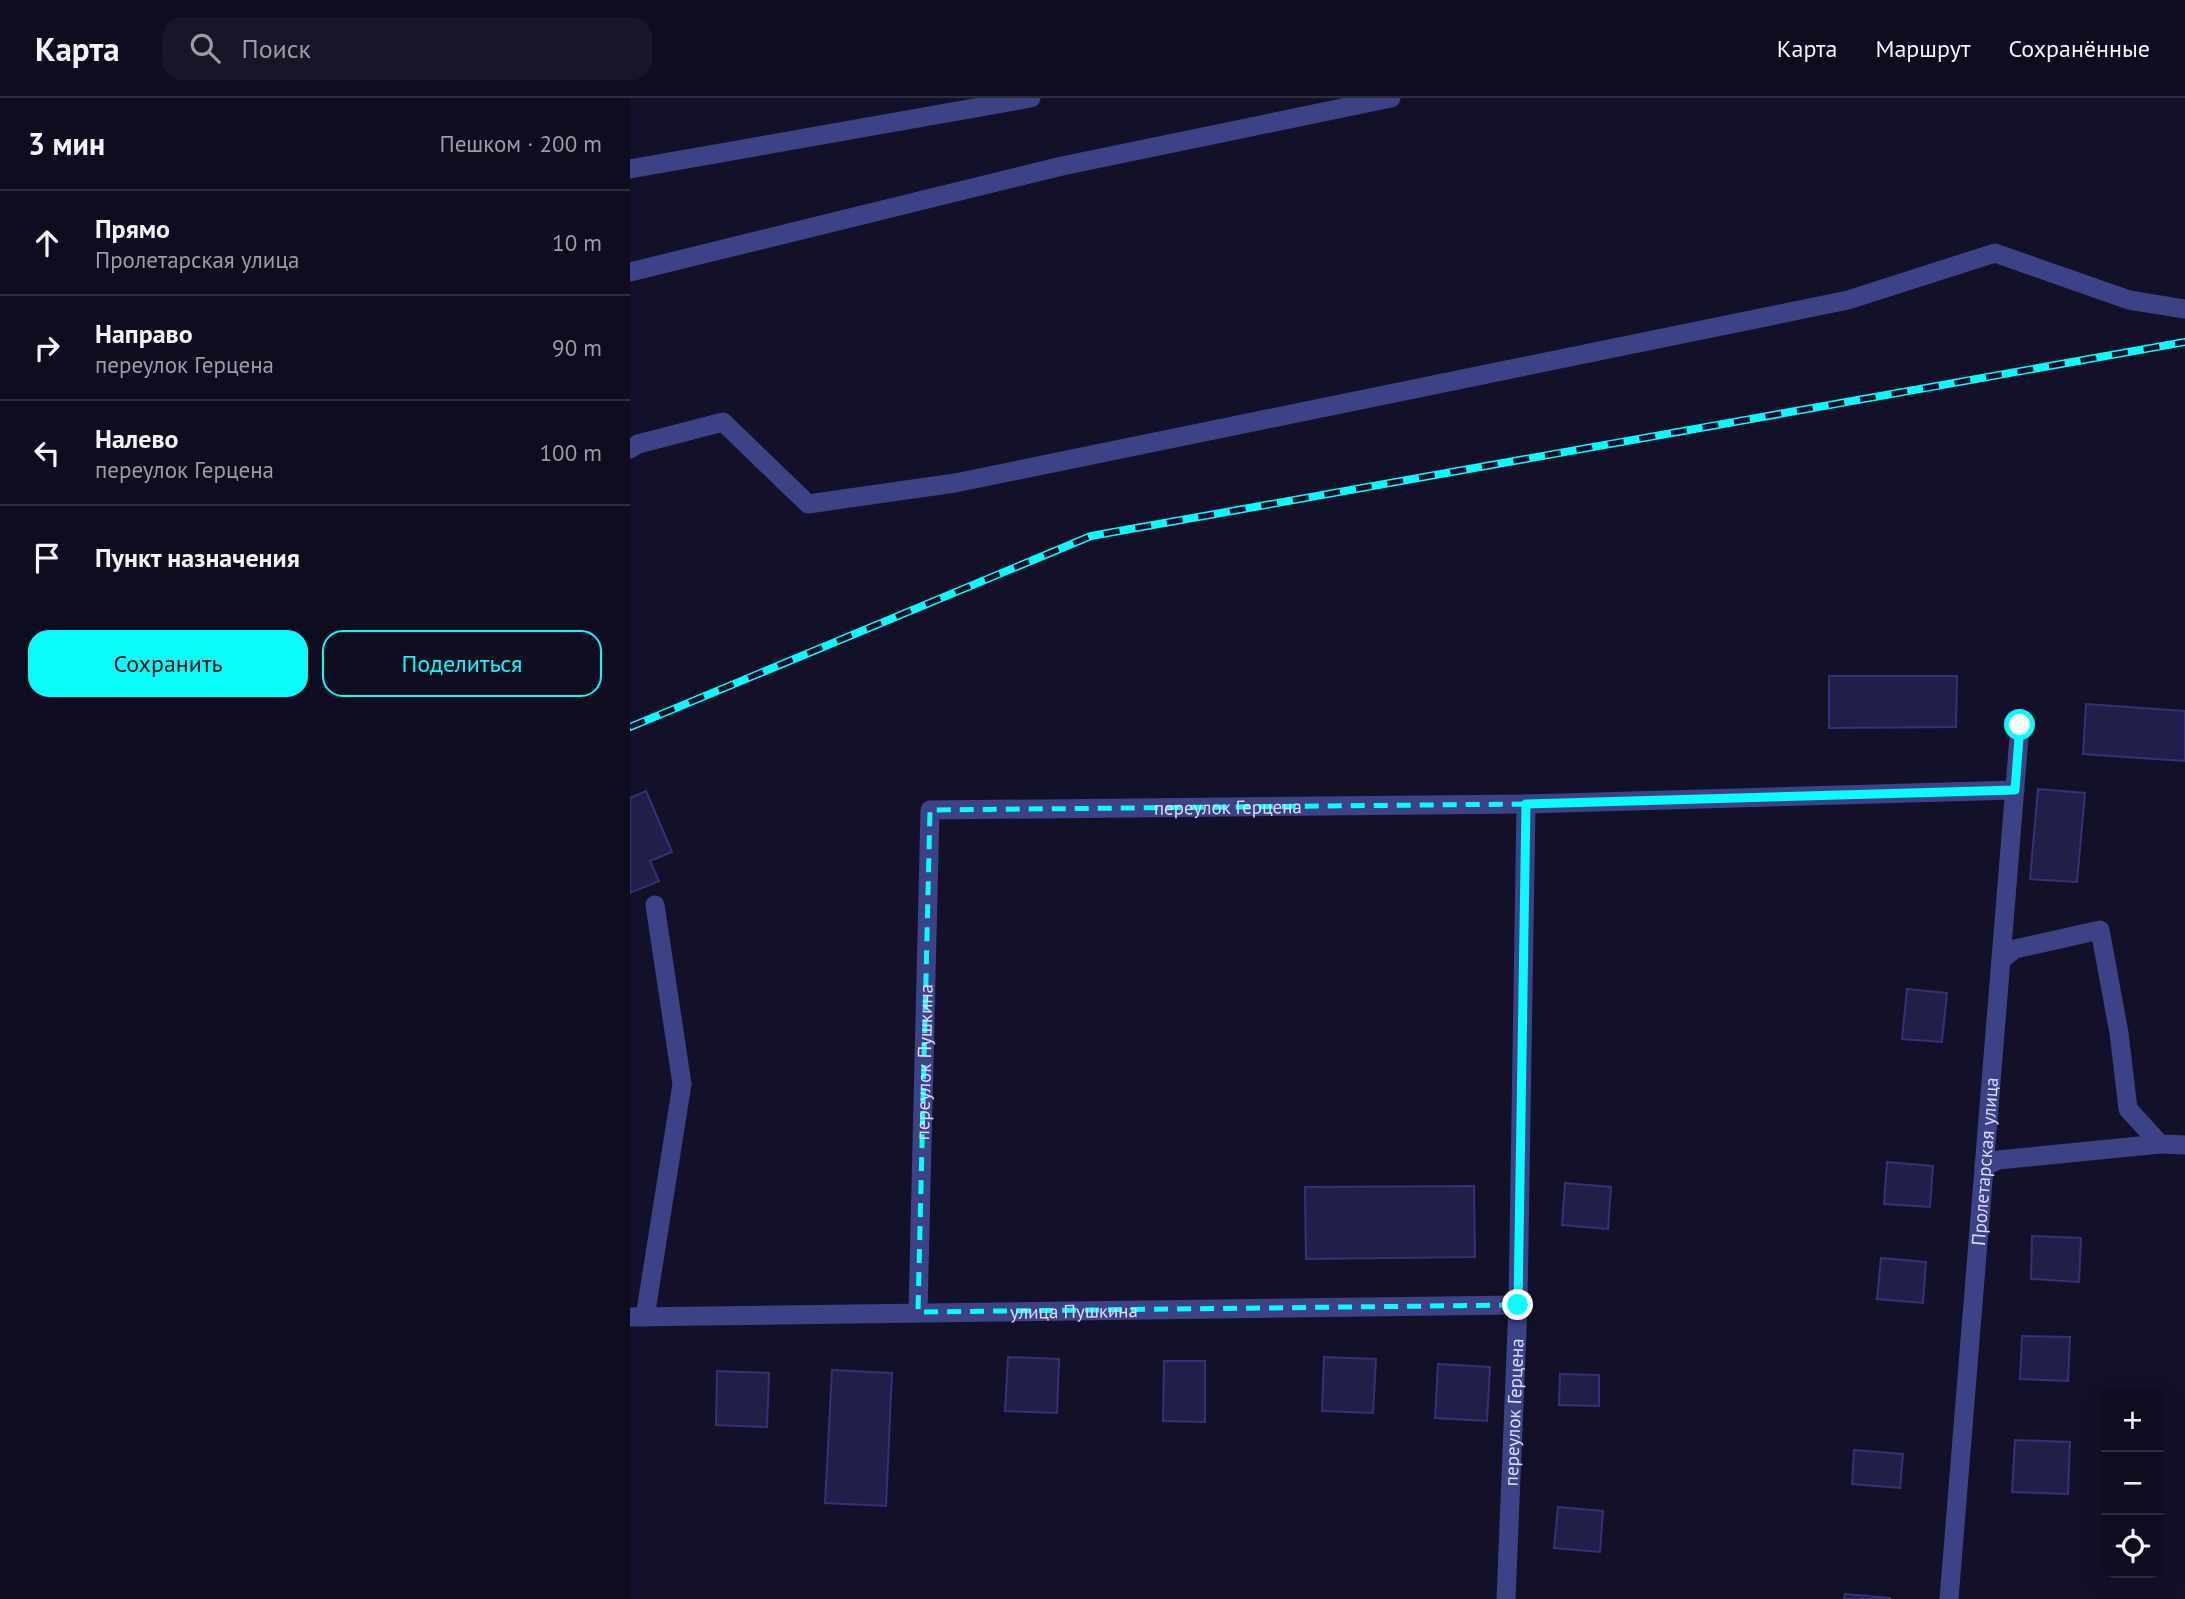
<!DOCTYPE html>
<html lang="ru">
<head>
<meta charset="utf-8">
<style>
	:root { --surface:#0e0d20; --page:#171629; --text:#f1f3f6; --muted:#9b9ca5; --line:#2e2d3e; --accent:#0bfafa }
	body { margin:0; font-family:"PT Sans",sans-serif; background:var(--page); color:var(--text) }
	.controls { position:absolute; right:21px; bottom:21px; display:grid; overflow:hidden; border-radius:14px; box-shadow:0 7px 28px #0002 }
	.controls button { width:63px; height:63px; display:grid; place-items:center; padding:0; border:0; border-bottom:2px solid var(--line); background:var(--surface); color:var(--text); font:35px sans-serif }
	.stop { position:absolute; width:21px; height:21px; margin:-16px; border:5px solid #0bfafa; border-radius:50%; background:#fff }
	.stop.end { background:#0bfafa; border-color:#fff; box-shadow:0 2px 7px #0008 }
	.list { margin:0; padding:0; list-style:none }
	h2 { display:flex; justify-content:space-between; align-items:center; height:91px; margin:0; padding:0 28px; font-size:30px }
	h2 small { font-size:23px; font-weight:400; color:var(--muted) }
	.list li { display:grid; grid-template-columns:46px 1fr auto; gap:21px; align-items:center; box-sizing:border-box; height:105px; padding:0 28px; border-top:2px solid var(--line) }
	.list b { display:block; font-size:26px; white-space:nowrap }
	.list p { margin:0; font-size:23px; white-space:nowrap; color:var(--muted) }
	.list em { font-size:23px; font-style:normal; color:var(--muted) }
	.actions { display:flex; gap:14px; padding:21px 28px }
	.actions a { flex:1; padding:16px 0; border:2px solid var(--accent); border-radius:21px; text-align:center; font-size:24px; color:var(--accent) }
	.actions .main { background:var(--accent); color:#111 }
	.icon { flex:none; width:38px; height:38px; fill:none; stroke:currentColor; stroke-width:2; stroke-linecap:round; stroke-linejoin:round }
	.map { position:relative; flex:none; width:1555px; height:1501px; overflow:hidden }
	header { display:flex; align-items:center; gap:42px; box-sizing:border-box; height:98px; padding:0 35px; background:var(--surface); border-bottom:2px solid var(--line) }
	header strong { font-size:33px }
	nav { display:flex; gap:38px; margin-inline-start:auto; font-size:24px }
	.search { width:490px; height:63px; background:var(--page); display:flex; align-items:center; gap:18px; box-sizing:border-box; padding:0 24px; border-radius:21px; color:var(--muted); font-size:26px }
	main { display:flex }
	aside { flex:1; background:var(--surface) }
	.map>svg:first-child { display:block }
	.building { fill:#221e4a; stroke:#373076; stroke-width:2 }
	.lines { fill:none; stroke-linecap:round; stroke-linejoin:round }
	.service { stroke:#3d4287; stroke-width:19 }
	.minor { stroke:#3d4287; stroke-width:19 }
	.rail-casing { stroke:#0bfafa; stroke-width:8 }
	.rail { stroke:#13112a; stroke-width:5; stroke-dasharray:16; stroke-linecap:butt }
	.route { stroke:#0bfafa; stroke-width:9 }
	.marked { fill:none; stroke:#0bfafa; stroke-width:5; stroke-dasharray:14 9; stroke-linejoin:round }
	.labels { text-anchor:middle; stroke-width:7; stroke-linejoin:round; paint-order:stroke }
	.street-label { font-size:19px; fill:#dbdbfe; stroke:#13112a }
</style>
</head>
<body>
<header>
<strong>Карта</strong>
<div class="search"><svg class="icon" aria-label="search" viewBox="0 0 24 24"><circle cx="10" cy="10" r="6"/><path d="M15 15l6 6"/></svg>Поиск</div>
<nav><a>Карта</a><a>Маршрут</a><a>Сохранённые</a></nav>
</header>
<main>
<aside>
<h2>3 мин<small>Пешком · 200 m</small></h2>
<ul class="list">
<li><svg class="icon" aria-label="ahead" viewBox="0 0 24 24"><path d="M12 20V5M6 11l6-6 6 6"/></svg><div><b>Прямо</b><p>Пролетарская улица</p></div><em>10 m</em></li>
<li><svg class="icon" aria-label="right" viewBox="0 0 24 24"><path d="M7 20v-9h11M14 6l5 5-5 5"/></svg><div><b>Направо</b><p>переулок Герцена</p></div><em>90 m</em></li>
<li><svg class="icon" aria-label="left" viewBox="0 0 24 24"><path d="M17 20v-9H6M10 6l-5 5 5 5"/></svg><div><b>Налево</b><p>переулок Герцена</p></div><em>100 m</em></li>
<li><svg class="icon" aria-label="arrive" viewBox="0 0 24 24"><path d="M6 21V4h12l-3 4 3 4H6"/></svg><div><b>Пункт назначения</b></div></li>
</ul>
<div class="actions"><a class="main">Сохранить</a><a>Поделиться</a></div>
</aside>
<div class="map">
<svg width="1555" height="1501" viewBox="0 0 1555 1501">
	<rect width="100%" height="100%" fill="#13112a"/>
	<path class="building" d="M 1199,578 L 1327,578 L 1326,629 L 1199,630 Z
		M 1456,606 L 1555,613 L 1555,663 L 1453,656 Z
		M 1408,691 L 1455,695 L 1447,784 L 1400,781 Z
		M 16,693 L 42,754 L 20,763 L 29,783 L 0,795 L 0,700 Z
		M 1277,891 L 1317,895 L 1312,944 L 1272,941 Z
		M 1257,1064 L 1303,1068 L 1300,1109 L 1254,1106 Z
		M 935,1085 L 981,1089 L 978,1131 L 932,1127 Z
		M 844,1088 L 845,1159 L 676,1161 L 675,1089 Z
		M 1402,1138 L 1451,1140 L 1449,1184 L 1401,1181 Z
		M 1251,1160 L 1296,1164 L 1293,1205 L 1247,1201 Z
		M 1392,1238 L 1440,1239 L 1438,1283 L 1390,1281 Z
		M 378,1259 L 429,1261 L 427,1315 L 375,1313 Z
		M 694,1259 L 746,1261 L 743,1315 L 692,1313 Z
		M 534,1263 L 575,1263 L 575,1324 L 533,1323 Z
		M 808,1266 L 860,1269 L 857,1323 L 805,1320 Z
		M 202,1272 L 262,1275 L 256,1408 L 195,1405 Z
		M 87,1273 L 139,1275 L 137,1329 L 86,1327 Z
		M 930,1276 L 969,1277 L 969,1308 L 929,1307 Z
		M 1385,1342 L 1440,1344 L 1438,1396 L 1382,1394 Z
		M 1224,1352 L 1273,1356 L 1270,1390 L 1222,1386 Z
		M 928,1409 L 973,1413 L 970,1454 L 924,1450 Z
		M 1215,1496 L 1260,1500 L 1260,1501 L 1214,1501 Z"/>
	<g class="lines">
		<path class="service" d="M 0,71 L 401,0
			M 0,174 L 432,68 L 761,0
			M 0,351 L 8,346 L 93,324 L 178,406 L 325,385 L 1218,202 L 1365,155 L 1499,202 L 1555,211
			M 1371,862 L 1385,851 L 1470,832 L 1489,935 L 1498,1011 L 1530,1046
			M 1354,1069 L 1368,1062 L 1530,1046 L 1555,1047
			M 15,1219 L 52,986 L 25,807"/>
		<g class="minor">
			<path id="s1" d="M 288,1214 L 300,712 L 896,706 L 1385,692"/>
			<path id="s2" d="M 0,1219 L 888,1207"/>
			<path id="s3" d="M 876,1501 L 888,1207 L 896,706"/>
			<path id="s4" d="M 1319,1501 L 1390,627"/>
		</g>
		<g class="rail-casing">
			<path id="rail" d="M 0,629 L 461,438 L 1555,244"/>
		</g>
		<use href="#rail" class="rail"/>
	</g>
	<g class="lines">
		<path class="route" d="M 888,1207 L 896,706 L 1385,692 L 1390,627"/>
	</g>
	<path class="marked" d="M 896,706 L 888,1207 L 288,1214 L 300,712 Z"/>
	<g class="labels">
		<g class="street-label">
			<text dy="7" stroke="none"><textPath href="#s1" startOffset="800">переулок Герцена</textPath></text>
			<text dy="7" stroke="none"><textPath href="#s1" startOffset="250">переулок Пушкина</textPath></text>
			<text dy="7" stroke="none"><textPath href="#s4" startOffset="439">Пролетарская улица</textPath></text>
			<text dy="7" stroke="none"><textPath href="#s2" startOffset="444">улица Пушкина</textPath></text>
			<text dy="7" stroke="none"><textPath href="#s3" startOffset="187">переулок Герцена</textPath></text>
		</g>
	</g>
</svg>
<div class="controls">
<button>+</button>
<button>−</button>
<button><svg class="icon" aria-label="locate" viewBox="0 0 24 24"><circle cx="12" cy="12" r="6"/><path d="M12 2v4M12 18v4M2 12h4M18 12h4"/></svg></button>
</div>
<div class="stop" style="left:1390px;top:627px"></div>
<div class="stop end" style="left:888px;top:1207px"></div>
</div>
</main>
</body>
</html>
